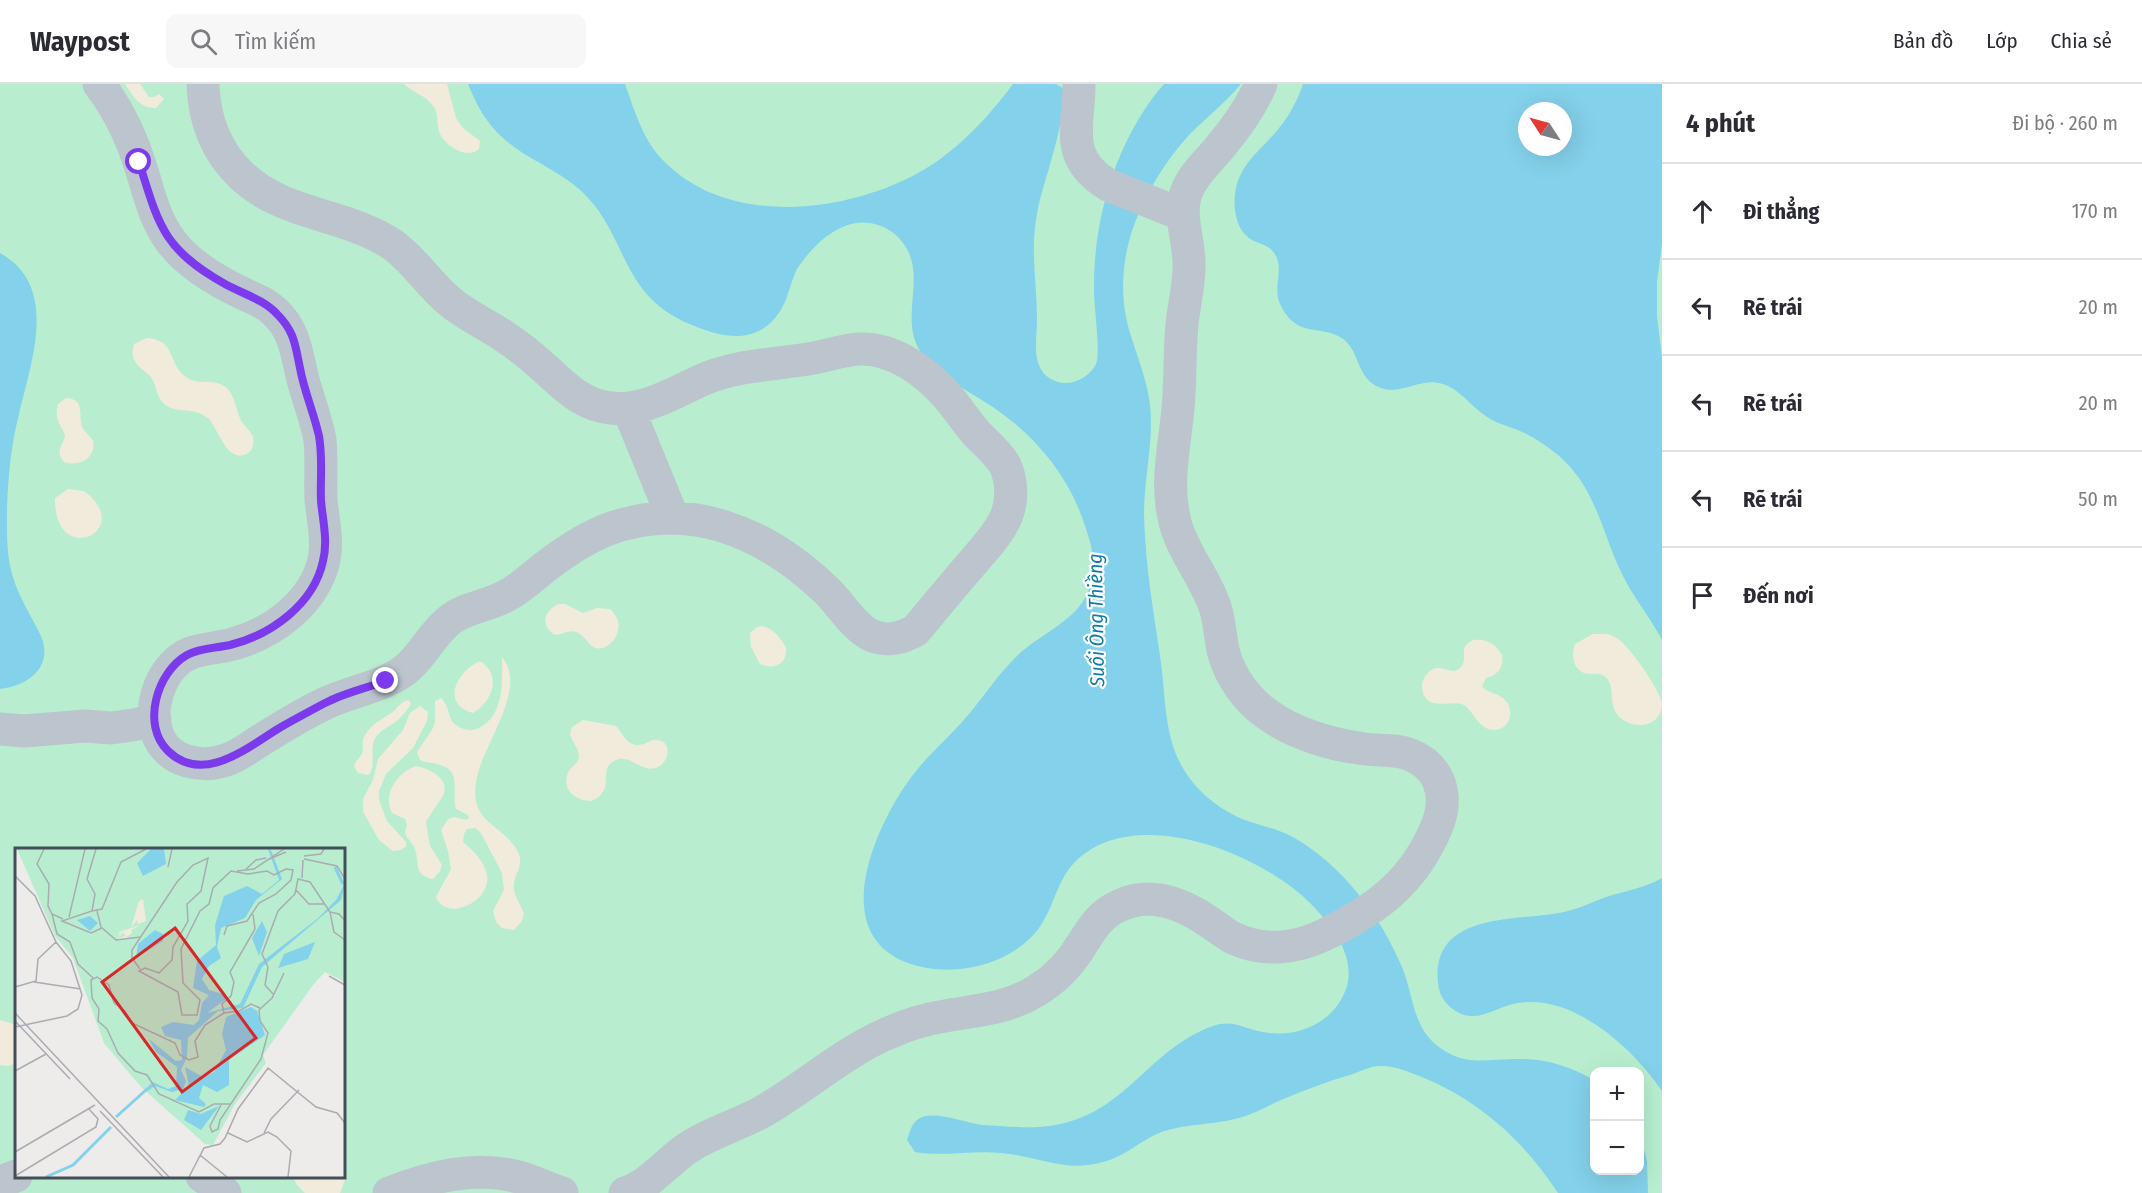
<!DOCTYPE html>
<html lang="vi">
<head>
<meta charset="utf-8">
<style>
	:root { --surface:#fff; --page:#f7f7f7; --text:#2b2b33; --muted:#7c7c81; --line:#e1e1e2 }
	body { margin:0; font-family:"Fira Sans Condensed",sans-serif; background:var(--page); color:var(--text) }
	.controls { position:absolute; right:18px; bottom:18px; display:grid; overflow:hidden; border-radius:12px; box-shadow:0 6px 24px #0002 }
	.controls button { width:54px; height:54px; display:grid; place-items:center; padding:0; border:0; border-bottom:2px solid var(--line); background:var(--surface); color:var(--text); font:30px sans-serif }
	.compass { position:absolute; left:1518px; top:18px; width:54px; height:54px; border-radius:50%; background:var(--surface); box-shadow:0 6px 24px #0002; rotate:306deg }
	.stop { position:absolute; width:18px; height:18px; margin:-14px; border:4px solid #7c3aed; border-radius:50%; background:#fff }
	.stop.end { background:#7c3aed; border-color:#fff; box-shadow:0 2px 6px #0008 }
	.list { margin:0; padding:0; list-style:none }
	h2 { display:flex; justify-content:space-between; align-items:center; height:78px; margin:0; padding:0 24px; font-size:26px }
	h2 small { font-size:20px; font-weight:400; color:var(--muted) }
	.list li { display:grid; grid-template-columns:39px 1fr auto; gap:18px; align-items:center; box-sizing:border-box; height:96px; padding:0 24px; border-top:2px solid var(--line) }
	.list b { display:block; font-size:22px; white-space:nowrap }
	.list em { font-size:20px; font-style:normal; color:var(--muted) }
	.icon { flex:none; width:33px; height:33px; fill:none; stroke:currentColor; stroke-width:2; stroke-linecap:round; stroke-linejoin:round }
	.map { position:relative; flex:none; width:1662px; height:1109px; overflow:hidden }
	header { display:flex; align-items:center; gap:36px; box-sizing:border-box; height:84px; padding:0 30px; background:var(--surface); border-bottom:2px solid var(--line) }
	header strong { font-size:28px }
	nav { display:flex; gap:33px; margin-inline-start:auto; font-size:21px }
	.search { width:420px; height:54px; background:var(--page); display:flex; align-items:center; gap:15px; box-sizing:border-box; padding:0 21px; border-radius:12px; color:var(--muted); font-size:22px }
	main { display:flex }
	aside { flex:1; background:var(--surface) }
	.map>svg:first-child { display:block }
	.green { fill:#b8eecf; fill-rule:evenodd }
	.sand { fill:#f1ebdb }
	.water { fill:#84d1eb; fill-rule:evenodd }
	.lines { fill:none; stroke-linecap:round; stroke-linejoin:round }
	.minor { stroke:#bcc5ce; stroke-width:33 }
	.route { stroke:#7c3aed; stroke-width:8 }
	.labels { text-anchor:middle; stroke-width:4.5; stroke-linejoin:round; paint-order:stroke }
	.water-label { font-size:20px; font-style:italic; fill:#0b7da4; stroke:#fff }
	.inset-river { fill:none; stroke:#84d1eb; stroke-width:3 }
	.inset-road { fill:none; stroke:#aaacb1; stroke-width:1.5 }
	.view { fill:#d62828; fill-opacity:0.15; stroke:#d62828; stroke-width:3 }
	.inset-edge { fill:none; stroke:#444e59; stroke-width:3 }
</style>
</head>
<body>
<header>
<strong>Waypost</strong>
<div class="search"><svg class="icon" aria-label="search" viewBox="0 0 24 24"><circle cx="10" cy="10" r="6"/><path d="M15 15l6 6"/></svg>Tìm kiếm</div>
<nav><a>Bản đồ</a><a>Lớp</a><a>Chia sẻ</a></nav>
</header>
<main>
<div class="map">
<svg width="1662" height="1109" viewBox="0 0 1662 1109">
	<rect width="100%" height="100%" fill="#eeebeb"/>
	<path class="green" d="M 0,0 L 1662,0 L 1662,1109 L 0,1109 ZM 1527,27 L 1563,27 L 1563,63 L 1527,63 ZM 16,766 L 344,766 L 344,1092 L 16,1092 ZM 1594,988 L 1640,988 L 1640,1086 L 1594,1086 Z"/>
	<path class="sand" d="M 125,0 L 140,0 L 149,13 L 154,13 L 159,10 L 164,15 L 156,24 C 139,24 134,13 125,0 Z
		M 404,0 L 447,0 L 456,34 L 463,44 L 480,57 L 479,65 C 467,76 446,62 440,50 C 436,41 439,31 434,23 C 426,11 413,9 404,0 Z
		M 147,254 C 177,256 167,280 186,293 C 198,302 212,294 224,302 C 236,310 235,326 242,338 C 245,343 251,347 253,353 C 254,359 253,366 248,369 C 227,382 218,343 208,334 C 193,323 182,329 169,323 C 156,317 158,304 151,293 C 146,287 138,284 135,277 C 131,271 133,266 134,260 Z
		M 66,314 C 87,315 77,334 83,345 C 86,349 90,352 93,357 C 96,374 80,383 64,378 C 55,367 62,363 65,352 C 61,338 54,339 58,320 Z
		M 68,405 L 84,407 C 137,446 54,486 55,414 Z
		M 558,520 L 565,520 L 583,529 L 597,524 L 610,525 C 616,531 620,537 618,546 C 617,553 613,558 607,562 C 590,571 589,553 576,548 C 567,545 561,553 553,550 C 540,539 545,527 558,520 Z
		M 762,542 C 773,544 781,554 786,564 C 787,581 774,586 760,580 L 751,563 L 750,549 L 757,543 Z
		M 1593,550 C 1601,550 1609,549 1615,553 C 1627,558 1660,606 1662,619 C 1662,640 1641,645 1627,638 C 1603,627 1619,602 1604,592 C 1599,589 1596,590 1591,590 C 1574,590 1570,573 1575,560 Z
		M 1473,556 C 1486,555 1495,559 1502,571 C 1504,583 1498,591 1486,594 L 1482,602 C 1487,610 1498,608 1505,616 C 1517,629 1507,651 1488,645 C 1476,640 1473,626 1462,620 C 1447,617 1426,627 1422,605 C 1421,596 1428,585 1437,584 C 1446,583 1453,591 1460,584 C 1470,575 1456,564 1473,556 Z
		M 502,573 C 528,604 485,657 477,693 C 467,740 501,737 518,768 C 524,781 516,787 514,799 C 512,809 520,820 524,829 L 522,837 L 514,846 L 502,844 L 496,838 L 493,827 L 504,806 L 502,789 L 481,749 L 475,744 L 467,745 L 464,750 L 463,758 C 474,767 485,778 487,792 C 491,817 447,839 436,813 L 451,785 L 448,767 L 441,746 L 448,735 L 454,733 L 466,736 L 469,734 L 468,731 L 456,725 C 451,710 462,689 443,682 C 435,678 428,680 420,676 L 417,668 L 432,646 L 435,638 L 435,617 L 441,614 C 450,622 447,635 456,641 C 463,646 472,648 479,644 C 505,631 502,597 502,573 Z
		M 480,577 C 502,591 493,617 473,629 C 440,620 457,587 480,577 Z
		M 409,616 L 411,620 C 407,626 403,631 398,636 C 391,642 380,646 375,654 C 369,666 377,685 368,691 L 358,689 L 354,682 C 356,676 359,675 362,670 C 364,665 362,661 363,656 C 368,641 383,635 394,627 C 399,622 402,617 409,616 Z
		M 420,622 L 428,628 L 427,637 L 413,664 L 386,690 L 379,707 L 379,716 L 387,737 L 406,758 L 406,762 L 401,766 L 393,767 L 379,756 L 366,733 L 363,727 L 363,715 L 373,696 L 378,675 L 403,646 L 410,629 Z
		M 583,636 L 616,642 C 624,651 628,665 644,660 C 648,659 652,655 657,656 C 673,657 669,678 658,683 C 642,691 630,668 614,677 C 597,685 617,707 591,717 C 576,717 561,706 568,689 C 571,682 578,680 579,673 C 579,665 572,657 570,650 L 572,643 Z
		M 416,682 C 427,684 449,693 444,709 C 442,715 430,730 426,738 L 430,762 L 442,781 L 440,787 L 433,795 C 413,791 420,780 415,765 C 413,759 407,755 405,749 L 407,741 L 405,735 L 392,729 C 382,710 398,688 416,682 Z
		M 0,936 L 13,940 L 16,943 L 16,979 L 8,982 L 0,981 Z
		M 344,1090 L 345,1096 L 340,1109 L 305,1109 L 297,1101 L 293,1093 L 344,1092 Z"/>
	<path class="water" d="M 468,0 L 625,0 C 634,25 642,53 660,73 C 725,145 849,130 925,85 C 960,64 989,32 1013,0 L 1056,0 L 1066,6 C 1062,29 1059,51 1052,73 C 1047,93 1040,111 1037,130 C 1030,166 1037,200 1037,235 C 1037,258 1029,289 1058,298 C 1072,302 1089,294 1096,280 C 1101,268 1094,224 1094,207 C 1093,135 1116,55 1164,0 L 1241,0 C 1225,19 1207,33 1190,50 C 1164,78 1143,113 1131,150 C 1121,183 1120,219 1131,252 C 1138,275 1147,296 1150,321 C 1154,357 1144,394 1144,430 C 1145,478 1153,525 1160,572 C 1167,616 1162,659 1191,696 C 1204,713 1222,726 1242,735 C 1258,741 1275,744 1291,752 C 1317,766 1341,788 1359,811 C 1377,832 1391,858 1402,883 C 1414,912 1412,943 1439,963 C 1467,984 1490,974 1521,975 C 1547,975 1571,983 1594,996 L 1594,1086 L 1640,1086 L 1640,1051 L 1647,1076 L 1648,1109 L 1558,1109 C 1524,1057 1480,1017 1422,993 C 1409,988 1394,981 1379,982 C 1371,982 1361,987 1353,990 C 1329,997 1304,1006 1281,1016 C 1270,1021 1259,1027 1248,1031 C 1219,1042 1188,1038 1159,1049 C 1140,1057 1124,1073 1103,1078 C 1065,1089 1038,1072 1001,1069 C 972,1066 944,1073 915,1068 L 907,1056 C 910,1048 911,1039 920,1034 C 934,1026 966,1039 983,1041 C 1004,1042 1028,1045 1049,1042 C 1126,1032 1146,966 1213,942 C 1233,935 1244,945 1263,948 C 1298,955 1336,938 1347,902 C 1355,872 1333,843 1313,822 C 1264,770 1137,719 1077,776 C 1056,796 1055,822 1039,844 C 1011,882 952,895 908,879 C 829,850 873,748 907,699 C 924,674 948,655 968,631 C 985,611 999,589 1018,571 C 1039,551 1073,538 1086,512 C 1100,486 1092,462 1083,436 C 1066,387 1029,345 985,318 C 964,305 939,291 923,271 C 896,237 929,193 903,159 C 895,148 883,141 870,139 C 856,137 845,141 833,148 C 819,157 806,171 797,185 C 791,197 789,210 783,222 C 765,255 737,257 705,246 C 688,240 672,233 659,222 C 623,193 619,146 588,114 C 564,87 529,78 503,54 C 486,39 476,20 468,0 Z
		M 1303,0 L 1662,0 L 1662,160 L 1657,198 L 1657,231 L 1662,274 L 1662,556 C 1650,533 1633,513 1622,490 C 1601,447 1597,405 1558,371 C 1545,361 1531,351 1515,345 C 1504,341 1493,338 1483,330 C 1468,319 1458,303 1439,299 C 1419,295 1401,311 1381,304 C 1354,294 1362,266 1340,253 C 1318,241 1298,253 1282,224 C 1271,206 1284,188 1276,172 C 1271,162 1263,161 1254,157 C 1237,149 1233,127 1235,110 C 1239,79 1262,66 1279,44 C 1290,31 1298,15 1303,0 ZM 1527,27 L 1563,27 L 1563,63 L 1527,63 Z
		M 0,169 C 60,202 31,278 19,330 C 11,361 8,394 7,425 C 7,448 6,471 13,493 C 19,514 31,531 40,550 C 55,582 29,602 0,605 Z
		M 1662,794 L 1662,1007 C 1632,963 1571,907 1513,920 C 1495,924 1481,937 1461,930 C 1448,924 1439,913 1438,899 C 1431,829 1514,837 1559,829 C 1576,826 1590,819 1606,813 C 1625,807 1645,804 1662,794 Z"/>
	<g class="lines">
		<path class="minor" d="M 99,0 C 118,25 132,54 141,84 C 149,109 154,134 170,156 C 188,181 218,198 246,211 C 257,216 266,219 275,228 C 298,249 297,279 306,306 C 311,323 317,339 320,356 C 322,376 320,396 321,416 C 323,436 328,456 324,476 C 314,519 273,549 233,560 C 220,564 204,564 191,569 C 162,580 148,621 157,649 C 167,679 203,685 229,675 C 242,670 254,660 266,653 C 285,641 305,629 326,619 C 351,607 383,603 405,586 C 423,572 432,549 451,535 C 467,523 488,522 506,512 C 519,505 529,496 540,487 C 560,471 582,456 606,446 C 689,415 765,448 826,506 C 840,519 851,539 867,549 C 883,559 901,555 916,546 C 935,523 954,500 974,477 C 984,465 996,453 1003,439 C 1013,422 1013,399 1005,381 C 998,369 987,360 977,350 C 966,338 958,324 947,312 C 926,288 894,264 860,265 C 840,266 821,274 801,276 C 767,281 734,282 702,296 C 673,309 644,328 611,324 C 580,321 563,300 541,281 C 531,272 520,263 508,255 C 489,241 466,232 448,216 C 428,199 415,177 393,161 C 346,129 283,132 241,91 C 216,67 204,35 203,0
			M 1079,0 C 1079,43 1063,73 1108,101 L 1183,131
			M 628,324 L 673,434
			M 0,645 L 24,647 L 85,642 L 111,644 L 133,641 L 155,636
			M 202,1092 L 225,1109
			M 0,1098 L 16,1092
			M 389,1109 C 430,1093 475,1081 518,1093 C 533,1097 547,1104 562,1109
			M 625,1109 C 653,1100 669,1074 694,1060 C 716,1047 740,1040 762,1028 C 806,1003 844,967 891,948 C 908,940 927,935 945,932 C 978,926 1007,925 1036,907 C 1054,896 1071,879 1082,860 C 1093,843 1101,829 1121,821 C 1152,807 1183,820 1209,838 C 1217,843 1224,849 1233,854 C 1263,868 1295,865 1324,851 C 1377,825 1414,798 1437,742 C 1443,727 1445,712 1438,696 C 1433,685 1423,676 1411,671 C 1397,665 1380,667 1365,665 C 1332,661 1294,650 1267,630 C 1247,616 1231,594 1224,570 C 1220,554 1220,538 1215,523 C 1205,493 1183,469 1175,438 C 1166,403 1173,370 1177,334 C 1181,303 1179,271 1182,240 C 1184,221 1189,202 1189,183 C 1190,158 1178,134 1186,109 C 1193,90 1208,78 1220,63 C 1236,44 1251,23 1261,0"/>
	</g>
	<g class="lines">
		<path class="route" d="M 139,78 C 159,142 163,165 225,200 C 243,210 263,215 277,230 C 295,248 295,261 300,284 C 304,307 314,329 319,352 C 323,374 320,396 321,417 C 323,438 328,457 323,477 C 314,520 271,551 230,561 C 216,564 199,564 187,571 C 157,588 141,641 168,667 C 204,702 249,662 281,643 C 295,635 310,627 325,619 C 344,609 366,604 386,597"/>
	</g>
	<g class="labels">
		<g class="water-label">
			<text transform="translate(1096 536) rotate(-91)" y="7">Suối Ông Thiềng</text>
		</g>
	</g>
	<g transform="translate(15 764)">
		<rect width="330" height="330" fill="#eeebeb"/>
		<path d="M 2,1 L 330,1 L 330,134 L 310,124 L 298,137 L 248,207 L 251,215 L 220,256 L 198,297 L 190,296 L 126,239 L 89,195 L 58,110 L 40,88 Z" fill="#b8eecf"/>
		<path d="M 128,51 L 131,73 L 123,76 L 122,72 L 116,80 L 126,77 L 116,82 L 117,85 L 110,90 L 103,91 L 102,88 L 104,90 L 111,88 L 107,84 L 105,89 L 104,84 L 116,80 L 124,53 Z" fill="#f1ebdb"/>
		<path d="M 136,1 L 149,1 L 151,16 L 128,28 L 122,15 ZM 253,1 L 256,2 L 267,31 L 241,52 L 230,70 L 206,80 L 202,99 L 206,110 L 194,118 L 187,131 L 194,142 L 211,147 L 211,151 L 192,165 L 225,156 L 244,116 L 302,71 L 321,52 L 330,35 L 326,52 L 247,119 L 228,160 L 203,163 L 173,190 L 172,209 L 166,222 L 171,233 L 168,241 L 157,244 L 140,238 L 131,244 L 129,242 L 138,234 L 153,241 L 161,238 L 162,219 L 141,204 L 134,191 L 161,213 L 167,212 L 166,192 L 150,188 L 146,179 L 158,174 L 179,177 L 184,172 L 187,155 L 194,147 L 178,140 L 182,113 L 201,97 L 200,77 L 209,48 L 232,38 L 247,46 L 264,32 ZM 75,68 L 83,75 L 75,83 L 62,72 ZM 247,73 L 252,84 L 244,108 L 237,90 ZM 140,82 L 148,86 L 148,93 L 121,110 L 123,96 ZM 300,94 L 293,111 L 263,120 L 269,106 ZM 236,159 L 242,163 L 250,187 L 214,212 L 214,237 L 202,244 L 188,237 L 184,250 L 191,256 L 189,259 L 160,252 L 174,238 L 170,219 L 188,229 L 199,224 L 211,202 L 207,186 L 211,169 ZM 204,258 L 186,282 L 169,272 L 173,262 L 186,266 Z" fill="#84d1eb"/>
		<path class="inset-river" d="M 320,19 L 328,36M 101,269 L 131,242M 31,329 L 58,317 L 96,279"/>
		<path class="inset-road" d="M 29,1 L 22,16 L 34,36 L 33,58 L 37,66 L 48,71M 81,1 L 72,31 L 80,46 L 77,63 L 47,73 L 76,85 L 87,80M 289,8 L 306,6 L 309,1M 289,11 L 322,18 L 330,31M 252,12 L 271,4M 153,19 L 157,1M 231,21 L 241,12 L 251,10M 222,23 L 239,21 L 269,1M 0,28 L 20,48 L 41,94 L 56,113 L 67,147 L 63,161 L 52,168 L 0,179M 287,30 L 288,12M 281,42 L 294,56 L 310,56M 77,63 L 87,61 L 106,14 L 131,1M 82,63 L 86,79 L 101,92 L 126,89M 315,64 L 324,66 L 330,73M 37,66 L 42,86 L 55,94 L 63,116 L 78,130M 54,69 L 70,1M 125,121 L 117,110 L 117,102 L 162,34 L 178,17 L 193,10 L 186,43 L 172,56 L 173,73 L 158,99 L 157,112 L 144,125 L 130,120 L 124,123 L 163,144 L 167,167 L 182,167 L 185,152 L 168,135 L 166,101 L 185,63 L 194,56 L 198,40 L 216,23 L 233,26 L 252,23 L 259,27 L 271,21 L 278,22 L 276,32 L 261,46 L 244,55 L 232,73 L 212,78 L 209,87M 314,128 L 330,137M 19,134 L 66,141M 0,139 L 21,133 L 23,111 L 41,94M 258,146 L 250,137 L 253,119 L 247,106 L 263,63 L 280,46 L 283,31 L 295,34 L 315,64 L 319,84 L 330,92M 0,165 L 154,329M 209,165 L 207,156 L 216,148 L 219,134 L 215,124 L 240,81 L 238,66M 0,173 L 55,231M 0,223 L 31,206M 216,256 L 199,256 L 184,264 L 144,246 L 132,227 L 120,223 L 103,205 L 92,181 L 83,173 L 84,161 L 77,150 L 76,132 L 82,129 L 94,137 L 99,155 L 110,163 L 117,175 L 160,195 L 165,207 L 174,212 L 183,209 L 180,193 L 190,177 L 209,165 L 224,163 L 236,156 L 245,160M 206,257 L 195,278 L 197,284 L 203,281 L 205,272 L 246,211 L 253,185 L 245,173 L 244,162 L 257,150 L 269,125M 85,263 L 148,329M 213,285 L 232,294 L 253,284 L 262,289 L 276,303 L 273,329M 249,285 L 256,271 L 284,242M 0,304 L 80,257M 185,307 L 212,329M 0,328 L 81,279 L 83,271 L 73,260M 174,329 L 189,300 L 205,296 L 210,290 L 223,261 L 253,220 L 301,259 L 322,265 L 330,275"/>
		<path class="view" d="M 160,80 L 241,190 L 167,244 L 87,134 Z"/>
		<rect width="330" height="330" class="inset-edge"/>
	</g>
</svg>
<div class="controls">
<button>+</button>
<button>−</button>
</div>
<svg class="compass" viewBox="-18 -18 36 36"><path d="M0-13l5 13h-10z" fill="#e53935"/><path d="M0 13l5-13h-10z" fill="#7c7c81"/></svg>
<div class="stop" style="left:139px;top:78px"></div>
<div class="stop end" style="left:386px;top:597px"></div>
</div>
<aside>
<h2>4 phút<small>Đi bộ · 260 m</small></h2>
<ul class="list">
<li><svg class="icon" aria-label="ahead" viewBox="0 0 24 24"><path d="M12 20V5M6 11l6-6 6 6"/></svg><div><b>Đi thẳng</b></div><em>170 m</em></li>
<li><svg class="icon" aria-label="left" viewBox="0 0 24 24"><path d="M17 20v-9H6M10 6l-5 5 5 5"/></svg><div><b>Rẽ trái</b></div><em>20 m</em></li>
<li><svg class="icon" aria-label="left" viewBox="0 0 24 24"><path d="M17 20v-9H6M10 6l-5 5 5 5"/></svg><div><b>Rẽ trái</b></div><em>20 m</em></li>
<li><svg class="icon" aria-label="left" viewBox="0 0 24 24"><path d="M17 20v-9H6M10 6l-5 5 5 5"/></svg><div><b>Rẽ trái</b></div><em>50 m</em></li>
<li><svg class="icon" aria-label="arrive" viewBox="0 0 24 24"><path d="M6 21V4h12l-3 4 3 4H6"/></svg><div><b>Đến nơi</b></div></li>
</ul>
</aside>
</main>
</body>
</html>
